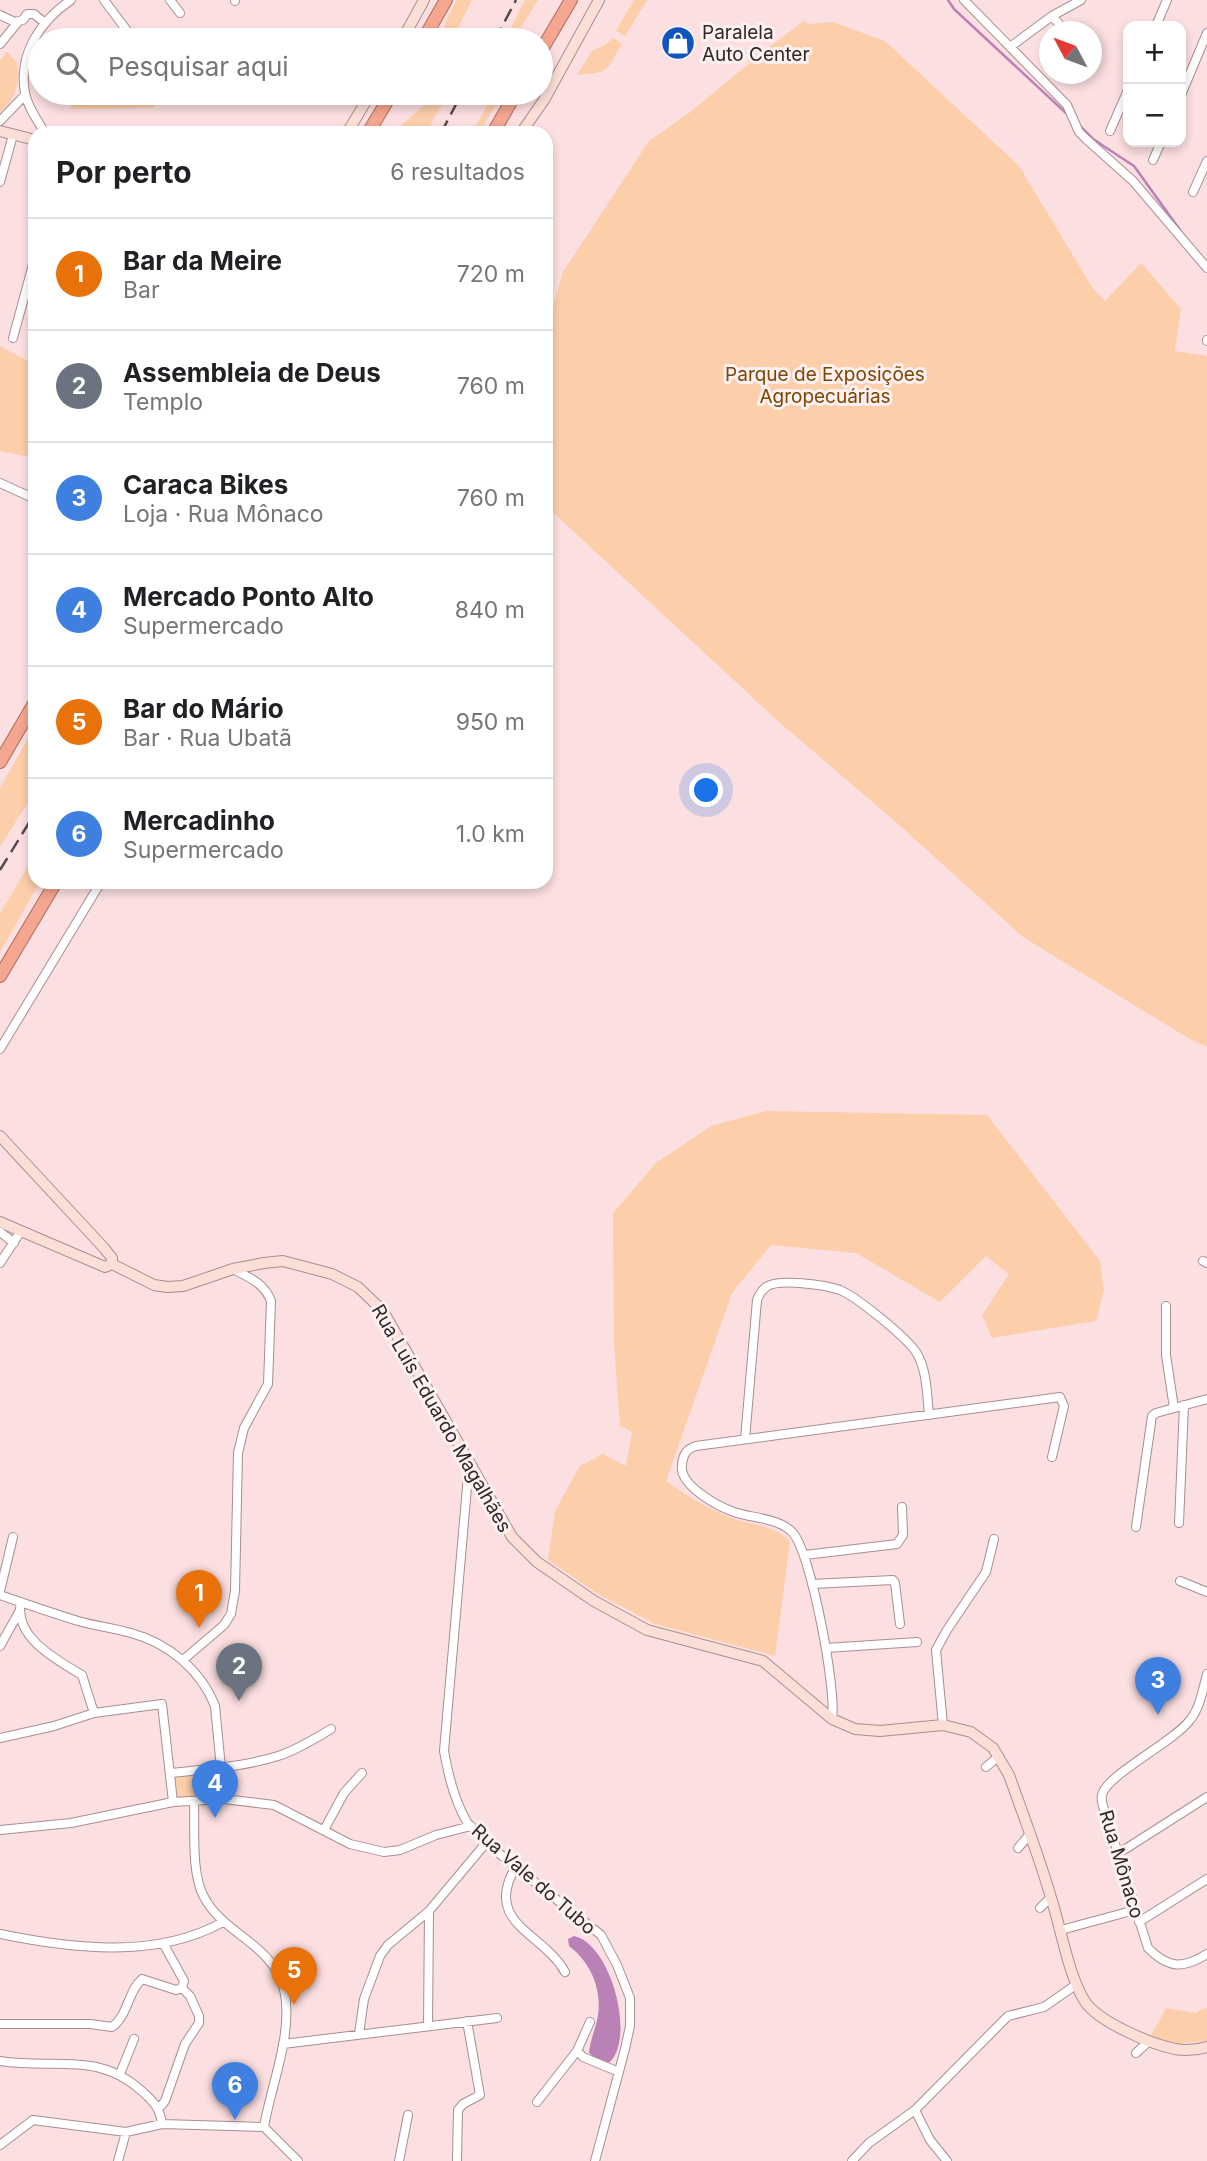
<!DOCTYPE html>
<html lang="pt">
<head>
<meta charset="utf-8">
<style>
	:root { --surface:#fff; --page:#f6f6f6; --text:#202124; --muted:#757577; --line:#e0e0e0; --accent:#0f766e }
	body { margin:0; font-family:Inter,sans-serif; background:var(--page); color:var(--text) }
	.controls { position:absolute; right:21px; top:21px; display:grid; overflow:hidden; border-radius:14px; box-shadow:0 4px 10px #0003 }
	.controls button { width:63px; height:63px; display:grid; place-items:center; padding:0; border:0; border-bottom:2px solid var(--line); background:var(--surface); color:var(--text); font:35px sans-serif }
	.compass { position:absolute; left:1039px; top:21px; width:63px; height:63px; border-radius:50%; background:var(--surface); box-shadow:0 4px 10px #0003; rotate:311deg }
	.you { position:absolute; left:707px; top:791px; width:24px; height:24px; margin:-18px; border:5px solid #fff; border-radius:50%; background:#1a73e8; box-shadow:0 0 0 10px #1a73e833 }
	.badge { display:grid; place-items:center; width:46px; height:46px; border-radius:50%; background:var(--accent); color:#fff; font-size:23px; font-weight:700 }
	.pin { position:absolute; translate:-50% -58px; filter:drop-shadow(0 2px 4px #0008) }
	.pin::after { content:''; position:absolute; top:37px; width:24px; height:21px; background:inherit; clip-path:polygon(0 0,100% 0,50% 100%) }
	.list { margin:0; padding:0; list-style:none }
	h2 { display:flex; justify-content:space-between; align-items:center; height:91px; margin:0; padding:0 28px; font-size:30px }
	h2 small { font-size:23px; font-weight:400; color:var(--muted) }
	.list li { display:grid; grid-template-columns:46px 1fr auto; gap:21px; align-items:center; box-sizing:border-box; height:112px; padding:0 28px; border-top:2px solid var(--line) }
	.list b { display:block; font-size:26px; white-space:nowrap }
	.list p { margin:0; font-size:23px; white-space:nowrap; color:var(--muted) }
	.list em { font-size:23px; font-style:normal; color:var(--muted) }
	.icon { flex:none; width:38px; height:38px; fill:none; stroke:currentColor; stroke-width:2; stroke-linecap:round; stroke-linejoin:round }
	.map { position:relative; flex:none; width:1207px; height:2161px; overflow:hidden }
	.search { position:absolute; background:var(--surface); box-shadow:0 4px 10px #0003; left:28px; top:28px; width:525px; height:77px; display:flex; align-items:center; gap:18px; box-sizing:border-box; padding:0 24px; border-radius:38px; color:var(--muted); font-size:26px }
	.panel { position:absolute; background:var(--surface); box-shadow:0 4px 10px #0003; left:28px; top:126px; width:525px; height:763px; border-radius:21px }
	.map>svg:first-child { display:block }
	.green { fill:#fcceaa }
	.water { fill:#ba81b7 }
	.lines { fill:none; stroke-linecap:round; stroke-linejoin:round }
	.stream { stroke:#ba81b7; stroke-width:2.5 }
	.minor-casing { stroke:#a98e90; stroke-width:10 }
	.secondary-casing { stroke:#a98e90; stroke-width:12 }
	.trunk-casing { stroke:#ae6b5a; stroke-width:14 }
	.minor { stroke:#fff; stroke-width:8 }
	.secondary { stroke:#fbded6; stroke-width:10 }
	.trunk { stroke:#f4a690; stroke-width:12 }
	.rail { stroke:#58494a; stroke-width:2.5; stroke-dasharray:14 7; stroke-linecap:butt }
	.labels { text-anchor:middle; stroke-width:6; stroke-linejoin:round; paint-order:stroke }
	.poi-label { font-size:19px; fill:#322728; stroke:#fdf1f1; text-anchor:start }
	.park-label { font-size:19px; fill:#7f4502; stroke:#fdf1f1 }
	.street-label { font-size:19px; fill:#322728; stroke:#fdf1f1 }
</style>
</head>
<body>
<div class="map">
<svg width="1207" height="2161" viewBox="0 0 1207 2161">
	<rect width="100%" height="100%" fill="#fcdfe0"/>
	<path class="green" d="M 457,0 L 472,0 L 452,40 L 440,40 L 447,18 Z
		M 525,0 L 538,0 L 513,40 L 505,40 Z
		M 634,0 L 647,0 L 625,36 L 616,31 Z
		M 804,21 L 808,24 L 833,22 L 885,41 L 1019,166 L 1092,287 L 1105,301 L 1141,263 L 1181,309 L 1175,351 L 1207,356 L 1207,1047 L 1188,1038 L 1023,937 L 897,823 L 779,722 L 546,506 L 546,331 L 563,272 L 649,141 L 689,113 L 769,47 Z
		M 613,38 L 622,44 C 604,72 613,72 577,75 L 592,51 L 603,46 Z
		M 7,52 L 16,61 C 23,78 14,102 0,112 L 0,60 Z
		M 71,93 L 153,93 L 154,108 L 71,109 Z
		M 437,93 L 448,94 L 426,133 L 393,133 Z
		M 494,93 L 503,93 L 479,133 L 472,133 Z
		M 0,346 L 35,365 L 35,458 L 0,451 Z
		M 35,726 L 35,791 L 0,847 L 0,788 Z
		M 35,854 L 35,882 L 40,882 L 0,952 L 0,914 Z
		M 766,1111 L 987,1115 L 1100,1261 L 1104,1290 L 1096,1321 L 992,1338 L 982,1315 L 1009,1274 L 986,1256 L 940,1302 L 856,1253 L 771,1245 L 732,1293 L 666,1481 C 686,1495 706,1508 729,1517 C 749,1525 774,1525 790,1541 L 775,1656 L 655,1624 L 598,1594 L 548,1560 L 555,1511 L 580,1466 L 603,1454 L 626,1466 L 632,1432 L 620,1426 L 614,1342 L 613,1213 L 656,1163 L 711,1126 Z
		M 215,1773 L 217,1796 L 176,1799 L 174,1777 Z
		M 1207,2007 L 1207,2041 L 1172,2044 L 1151,2036 L 1166,2008 L 1196,2013 Z"/>
	<path class="water" d="M 574,1936 C 610,1943 636,2036 610,2062 L 601,2062 L 589,2053 C 590,2040 596,2028 598,2015 C 602,1988 590,1962 569,1946 L 568,1939 Z"/>
	<g class="lines">
		<path class="stream" d="M 948,0 L 954,9 L 1067,114
			M 1079,125 L 1093,139 L 1134,166 L 1180,230"/>
		<g class="minor-casing">
			<path id="minor" d="M 104,0 L 134,40
				M 170,0 L 180,13
				M 235,0 L 235,1
				M 964,0 L 1067,105 L 1079,132 L 1086,139 L 1133,181 L 1207,268
				M 0,15 L 15,22 L 23,20 L 27,14 L 34,14 L 44,22
				M 1052,16 L 1066,32
				M 1156,26 L 1167,0
				M 0,44 L 18,22
				M 1010,47 L 1052,16 L 1081,0
				M 1092,58 L 1095,62
				M 1181,95 L 1207,33
				M 0,121 L 25,95
				M 1110,131 L 1128,90
				M 45,133 C 38,121 28,108 25,93 C 18,54 40,21 71,0
				M 1153,160 L 1161,142
				M 0,182 L 13,135
				M 1193,192 L 1207,161
				M 13,338 L 35,257
				M 1207,341 L 1207,340
				M 0,483 L 35,499
				M 0,1049 L 101,882
				M 0,1232 L 14,1243
				M 1203,1261 L 1207,1263
				M 0,1263 L 21,1231
				M 1166,1306 L 1166,1355 L 1174,1408
				M 745,1439 L 757,1300 C 759,1295 762,1290 766,1287 C 778,1278 826,1285 840,1290 C 857,1297 906,1337 916,1352 C 927,1369 927,1395 929,1415
				M 469,1464 L 444,1751 C 448,1774 455,1802 467,1822 C 472,1829 480,1836 486,1843 L 601,1935 L 617,1965 L 630,1998 L 630,2026 L 625,2049 L 595,2161
				M 1179,1523 L 1184,1405
				M 1136,1527 L 1152,1416 L 1156,1413 L 1207,1399
				M 805,1555 L 897,1544 L 903,1535 L 902,1507
				M 1180,1581 L 1207,1592
				M 812,1584 L 893,1580 L 895,1583 L 900,1624
				M 0,1591 L 13,1537
				M 0,1595 C 26,1604 52,1613 78,1621 C 96,1626 114,1628 131,1633 C 168,1643 201,1670 215,1706 L 224,1799
				M 21,1602 C 13,1637 57,1660 82,1675 L 94,1713
				M 0,1646 L 19,1612
				M 826,1648 L 917,1642
				M 183,1660 L 224,1625 L 231,1614 L 235,1591 L 238,1453 L 244,1428 L 268,1384 L 271,1301 C 264,1283 250,1278 233,1269
				M 1207,1674 C 1203,1689 1200,1708 1190,1720 C 1174,1742 1106,1775 1102,1795 C 1101,1799 1102,1802 1103,1806 L 1148,1948 C 1169,1969 1183,1969 1207,1954
				M 832,1719 C 837,1691 811,1553 793,1533 C 780,1518 751,1518 734,1512 C 717,1506 679,1485 682,1465 C 683,1455 686,1449 696,1446 L 1060,1397 L 1064,1406 L 1052,1457
				M 943,1725 L 936,1650 L 947,1630 L 986,1572 L 994,1539
				M 0,1738 L 54,1726 L 94,1713 L 162,1704 L 173,1802
				M 986,1767 L 999,1756
				M 170,1773 C 206,1769 243,1767 278,1756 C 297,1750 314,1739 331,1729
				M 194,1802 C 195,1829 191,1874 204,1897 C 223,1934 273,1944 284,1989 C 294,2032 271,2085 264,2127
				M 0,1830 L 71,1823 L 173,1802 L 224,1799 L 274,1805 L 350,1844 L 384,1852 L 400,1850 L 436,1835 L 471,1826
				M 324,1830 L 344,1793 L 362,1773
				M 1018,1848 L 1030,1834
				M 1119,1853 L 1207,1797
				M 516,1866 C 482,1924 543,1932 565,1972
				M 1040,1908 L 1051,1897
				M 1139,1922 L 1207,1879
				M 1061,1930 L 1135,1910
				M 0,1934 C 72,1949 157,1959 223,1922
				M 0,2024 L 90,2024 L 112,2027 C 128,2016 128,1991 142,1979 L 176,1990 L 182,1988 L 184,1981 L 163,1943
				M 428,2026 L 429,1911
				M 359,2034 L 364,1999 L 380,1956 L 388,1945 L 429,1911 L 486,1843
				M 283,2044 L 497,2018
				M 577,2051 L 583,2057 L 619,2072
				M 1136,2053 L 1149,2041
				M 0,2061 C 55,2070 99,2050 144,2093 C 155,2103 160,2109 162,2124
				M 120,2074 L 134,2039
				M 537,2102 L 577,2051 L 590,2022
				M 159,2108 L 165,2101 L 185,2044 L 199,2023 L 199,2016 L 190,1996 L 182,1988
				M 915,2110 L 1008,2016 L 1044,2007 L 1077,1984
				M 264,2127 L 298,2161
				M 0,2145 L 33,2120 L 126,2132 L 162,2124 L 264,2127
				M 118,2161 L 126,2132
				M 399,2161 L 408,2115
				M 457,2161 L 458,2110 L 463,2104 L 480,2095 L 467,2021
				M 852,2161 L 869,2143 L 915,2110 L 930,2140 L 947,2161"/>
		</g>
		<g class="secondary-casing">
			<path id="secondary" d="M 402,40 L 424,0
				M 0,131 L 35,140
				M 347,133 L 371,93
				M 521,133 L 544,100 L 599,0
				M 0,1136 L 104,1248 L 112,1258 L 112,1264
				M 0,1222 L 105,1267 L 112,1264 L 154,1285 L 167,1287 L 183,1286 L 233,1269 L 264,1263 L 283,1261 L 332,1274 L 358,1287 L 383,1311 L 512,1537 L 537,1562 L 594,1601 L 647,1630 L 763,1661 L 832,1719 L 855,1729 L 880,1731 L 943,1725 L 971,1732 L 993,1748 L 1009,1775 C 1024,1817 1040,1859 1052,1901 C 1061,1929 1070,1981 1086,2003 C 1101,2023 1151,2044 1175,2049 C 1186,2051 1197,2050 1207,2047"/>
		</g>
		<g class="trunk-casing">
			<path id="trunk" d="M 423,40 L 446,0
				M 541,51 L 571,0
				M 368,133 L 392,93
				M 493,133 L 516,93
				M 0,762 L 35,702
				M 0,976 L 56,882"/>
		</g>
		<use href="#minor" class="minor"/>
		<use href="#secondary" class="secondary"/>
		<use href="#trunk" class="trunk"/>
		<path class="rail" d="M 495,40 L 516,0
			M 441,133 L 462,93
			M 0,870 L 35,813"/>
	</g>
	<defs>
		<g id="shop-disc" transform="scale(1.75)"><circle r="9.5" fill="#1054be" stroke="#fdf1f1"/><path d="M-5-2.5h2.3a2.7 3.5 0 0 1 5.4 0H5L5.5 6h-11ZM-1.5-2.5h3a1.5 2.3 0 0 0-3 0Z" fill="#fff"/></g>
	</defs>
	<g fill-rule="evenodd">
		<use href="#shop-disc" x="678" y="43"/>
	</g>
	<g class="labels">
		<g class="poi-label">
			<text x="702" y="39">Paralela<tspan x="702" dy="22">Auto Center</tspan></text>
		</g>
		<g class="park-label">
			<text x="825" y="381">Parque de Exposições<tspan x="825" dy="22">Agropecuárias</tspan></text>
		</g>
		<g class="street-label">
			<text transform="translate(442 1418) rotate(60)" y="7">Rua Luís Eduardo Magalhães</text>
			<text transform="translate(1122 1864) rotate(73)" y="7">Rua Mônaco</text>
			<text transform="translate(534 1879) rotate(41)" y="7">Rua Vale do Tubo</text>
		</g>
	</g>
</svg>
<div class="controls">
<button>+</button>
<button>−</button>
</div>
<svg class="compass" viewBox="-18 -18 36 36"><path d="M0-13l5 13h-10z" fill="#e53935"/><path d="M0 13l5-13h-10z" fill="#757577"/></svg>
<div class="you"></div>
<div class="pin badge" style="left:199px;top:1628px;background:#e8710a">1</div>
<div class="pin badge" style="left:239px;top:1701px;background:#6b7280">2</div>
<div class="pin badge" style="left:1158px;top:1715px;background:#3f7fe0">3</div>
<div class="pin badge" style="left:215px;top:1818px;background:#3f7fe0">4</div>
<div class="pin badge" style="left:294px;top:2005px;background:#e8710a">5</div>
<div class="pin badge" style="left:235px;top:2120px;background:#3f7fe0">6</div>
<div class="search"><svg class="icon" aria-label="search" viewBox="0 0 24 24"><circle cx="10" cy="10" r="6"/><path d="M15 15l6 6"/></svg>Pesquisar aqui</div>
<section class="panel">
<h2>Por perto<small>6 resultados</small></h2>
<ul class="list">
<li><span class="badge" style="background:#e8710a">1</span><div><b>Bar da Meire</b><p>Bar</p></div><em>720 m</em></li>
<li><span class="badge" style="background:#6b7280">2</span><div><b>Assembleia de Deus</b><p>Templo</p></div><em>760 m</em></li>
<li><span class="badge" style="background:#3f7fe0">3</span><div><b>Caraca Bikes</b><p>Loja · Rua Mônaco</p></div><em>760 m</em></li>
<li><span class="badge" style="background:#3f7fe0">4</span><div><b>Mercado Ponto Alto</b><p>Supermercado</p></div><em>840 m</em></li>
<li><span class="badge" style="background:#e8710a">5</span><div><b>Bar do Mário</b><p>Bar · Rua Ubatã</p></div><em>950 m</em></li>
<li><span class="badge" style="background:#3f7fe0">6</span><div><b>Mercadinho</b><p>Supermercado</p></div><em>1.0 km</em></li>
</ul>
</section>
</div>
</body>
</html>
